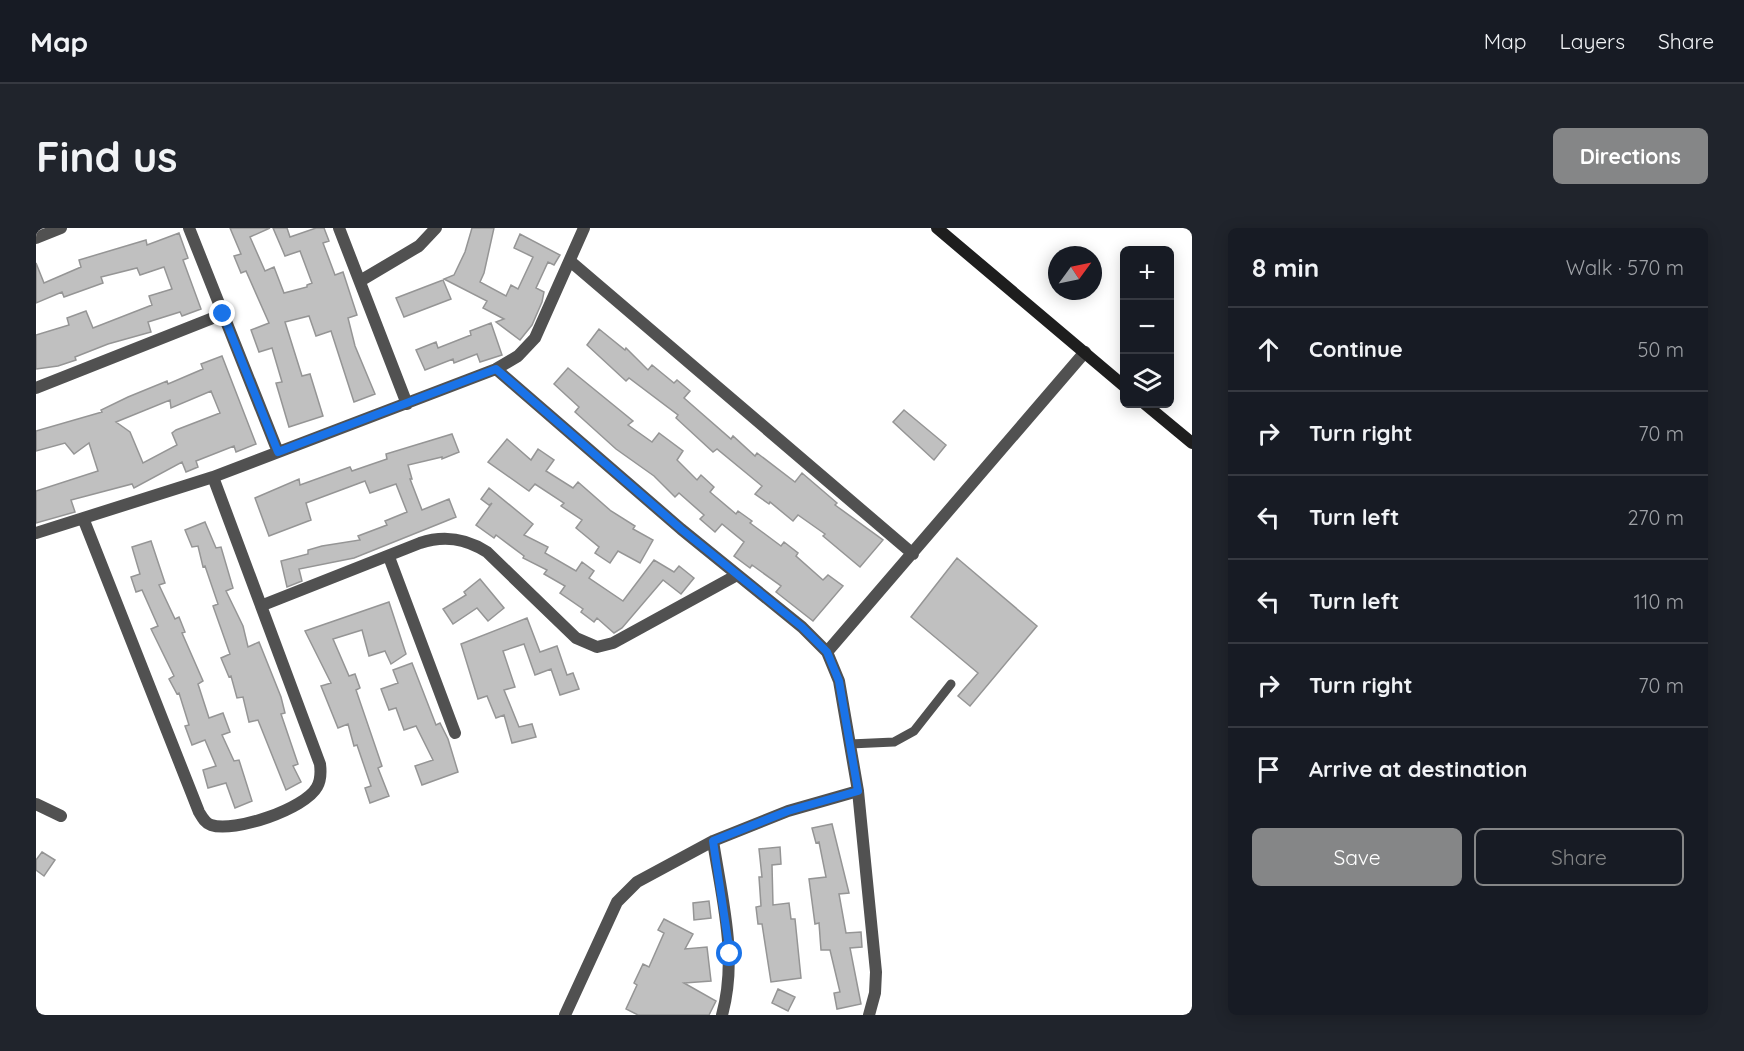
<!DOCTYPE html>
<html lang="en">
<head>
<meta charset="utf-8">
<style>
	:root { --surface:#171b24; --page:#20242c; --text:#f1f3f6; --muted:#9ea1a6; --line:#363941; --accent:#858687 }
	body { margin:0; font-family:Quicksand,sans-serif; background:var(--page); color:var(--text) }
	.controls { position:absolute; right:18px; top:18px; display:grid; overflow:hidden; border-radius:9px; box-shadow:0 3px 15px #0003 }
	.controls button { width:54px; height:54px; display:grid; place-items:center; padding:0; border:0; border-bottom:2px solid var(--line); background:var(--surface); color:var(--text); font:30px sans-serif }
	.compass { position:absolute; left:1012px; top:18px; width:54px; height:54px; border-radius:50%; background:var(--surface); box-shadow:0 3px 15px #0003; rotate:57deg }
	.stop { position:absolute; width:18px; height:18px; margin:-14px; border:4px solid #1a73e8; border-radius:50%; background:#fff }
	.stop.end { background:#1a73e8; border-color:#fff; box-shadow:0 2px 6px #0008 }
	.list { margin:0; padding:0; list-style:none }
	h2 { display:flex; justify-content:space-between; align-items:center; height:78px; margin:0; padding:0 24px; font-size:26px }
	h2 small { font-size:20px; font-weight:400; color:var(--muted) }
	.list li { display:grid; grid-template-columns:39px 1fr auto; gap:18px; align-items:center; box-sizing:border-box; height:84px; padding:0 24px; border-top:2px solid var(--line) }
	.list b { display:block; font-size:22px; white-space:nowrap }
	.list em { font-size:20px; font-style:normal; color:var(--muted) }
	.actions { display:flex; gap:12px; padding:18px 24px }
	.actions a { flex:1; padding:14px 0; border:2px solid var(--accent); border-radius:9px; text-align:center; font-size:21px; color:var(--accent) }
	.actions .main { background:var(--accent); color:#fff }
	.icon { flex:none; width:33px; height:33px; fill:none; stroke:currentColor; stroke-width:2; stroke-linecap:round; stroke-linejoin:round }
	.map { position:relative; flex:none; width:1156px; height:787px; overflow:hidden; border-radius:9px }
	header { display:flex; align-items:center; gap:36px; box-sizing:border-box; height:84px; padding:0 30px; background:var(--surface); border-bottom:2px solid var(--line) }
	header strong { font-size:28px }
	nav { display:flex; gap:33px; margin-inline-start:auto; font-size:21px }
	.intro { display:flex; align-items:center; justify-content:space-between; box-sizing:border-box; height:144px; padding:0 36px }
	h1 { margin:0; font-size:42px }
	.button { padding:15px 27px; border-radius:9px; background:var(--accent); color:#fff; font-size:21px; font-weight:700 }
	main { display:flex; gap:36px; padding:0 36px }
	aside { flex:1; background:var(--surface); border-radius:9px; box-shadow:0 3px 15px #0003 }
	.map>svg:first-child { display:block }
	.building { fill:#c0c0c0; stroke:#959595; stroke-width:1.5; fill-rule:evenodd }
	.lines { fill:none; stroke-linecap:round; stroke-linejoin:round }
	.lane { stroke:#515151; stroke-width:9 }
	.street { stroke:#515151; stroke-width:12 }
	.secondary { stroke:#1e1e1e; stroke-width:12 }
	.route { stroke:#1a73e8; stroke-width:8 }
</style>
</head>
<body>
<header>
<strong>Map</strong>
<nav><a>Map</a><a>Layers</a><a>Share</a></nav>
</header>
<div class="intro"><h1>Find us</h1><a class="button">Directions</a></div>
<main>
<div class="map">
<svg width="1156" height="787" viewBox="0 0 1156 787">
	<rect width="100%" height="100%" fill="#fff"/>
	<path class="building" d="M 194,0 L 234,0 L 214,9 L 229,43 L 238,39 L 248,65 L 271,59 L 271,57 L 276,55 L 264,23 L 249,28 L 237,0 L 251,0 L 254,9 L 280,0 L 288,0 L 293,13 L 287,15 L 299,47 L 307,44 L 321,87 L 312,90 L 319,118 L 339,166 L 318,174 L 295,103 L 280,108 L 273,88 L 249,94 L 266,148 L 274,146 L 287,188 L 253,199 L 240,155 L 246,154 L 236,120 L 223,124 L 215,102 L 233,95 L 210,43 L 205,45 L 198,28 L 205,26 Z
		M 436,0 L 458,0 L 448,45 L 444,54 L 470,68 L 475,57 L 482,61 L 497,29 L 478,20 L 484,6 L 524,27 L 518,37 L 512,34 L 500,60 L 508,64 L 506,74 L 496,97 L 484,112 L 460,94 L 468,91 L 447,80 L 451,73 L 408,51 L 418,47 L 429,24 Z
		M 143,5 L 152,30 L 147,32 L 165,81 L 146,88 L 144,84 L 112,94 L 115,104 L 72,116 L 39,129 L 40,132 L 22,138 L 0,141 L 0,107 L 33,97 L 31,90 L 50,83 L 57,100 L 116,77 L 113,68 L 136,61 L 128,39 L 104,47 L 101,40 L 65,49 L 67,55 L 28,69 L 26,64 L 0,75 L 0,35 L 8,55 L 45,39 L 43,32 L 110,12 L 111,17 Z
		M 407,52 L 415,71 L 368,89 L 360,70 Z
		M 455,95 L 466,127 L 444,134 L 441,126 L 418,135 L 417,131 L 389,142 L 380,122 L 400,114 L 402,120 L 435,107 L 434,103 Z
		M 563,101 L 589,122 L 590,120 L 612,142 L 616,137 L 638,155 L 641,152 L 654,163 L 648,170 L 695,211 L 697,208 L 719,228 L 721,225 L 759,254 L 766,245 L 801,275 L 799,277 L 847,312 L 824,339 L 787,308 L 789,306 L 762,287 L 757,293 L 734,274 L 733,276 L 719,266 L 726,258 L 681,221 L 677,224 L 640,190 L 642,187 L 593,150 L 590,153 L 551,117 Z
		M 186,128 L 220,216 L 200,224 L 198,218 L 160,233 L 162,239 L 150,244 L 146,234 L 98,260 L 96,256 L 35,272 L 39,284 L 0,295 L 0,263 L 62,243 L 53,215 L 38,226 L 29,215 L 0,223 L 0,203 L 66,184 L 65,182 L 92,169 L 131,153 L 132,156 L 167,141 L 165,136 ZM 175,163 L 184,185 L 140,202 L 136,205 L 141,217 L 107,235 L 94,204 L 80,194 L 134,172 L 135,180 Z
		M 532,140 L 597,193 L 592,197 L 616,214 L 623,205 L 647,223 L 641,232 L 661,252 L 665,247 L 678,259 L 674,264 L 700,286 L 702,283 L 716,293 L 714,295 L 745,318 L 748,314 L 762,325 L 760,328 L 787,352 L 792,347 L 807,358 L 777,393 L 740,364 L 745,358 L 716,337 L 714,340 L 698,328 L 708,314 L 686,296 L 679,304 L 664,291 L 668,287 L 643,265 L 639,269 L 618,248 L 580,221 L 539,184 L 543,179 L 518,156 Z
		M 868,182 L 910,217 L 898,232 L 857,194 Z
		M 416,206 L 423,224 L 406,231 L 406,229 L 372,237 L 376,251 L 374,251 L 386,282 L 413,271 L 420,289 L 318,330 L 263,341 L 266,353 L 251,359 L 245,333 L 272,326 L 272,322 L 286,318 L 324,312 L 322,308 L 351,297 L 349,293 L 371,284 L 360,256 L 334,265 L 329,253 L 270,275 L 275,292 L 233,308 L 219,270 L 263,251 L 264,257 L 314,239 L 316,243 L 351,231 L 350,226 Z
		M 471,211 L 495,232 L 502,221 L 518,232 L 510,243 L 537,260 L 542,254 L 575,283 L 599,298 L 597,301 L 617,312 L 604,335 L 582,323 L 574,335 L 559,325 L 563,319 L 540,300 L 546,292 L 525,278 L 528,275 L 499,256 L 493,263 L 452,234 Z
		M 453,260 L 497,296 L 488,307 L 512,319 L 509,325 L 540,343 L 546,334 L 558,343 L 553,350 L 587,373 L 618,332 L 638,344 L 643,338 L 658,350 L 645,366 L 627,352 L 586,400 L 578,405 L 561,390 L 558,394 L 545,384 L 547,381 L 524,365 L 529,358 L 508,346 L 511,342 L 487,330 L 488,328 L 460,307 L 458,310 L 440,297 L 456,275 L 453,277 L 445,271 Z
		M 169,294 L 180,320 L 185,319 L 197,360 L 190,363 L 207,398 L 212,419 L 223,414 L 245,469 L 249,485 L 245,486 L 262,536 L 257,538 L 265,554 L 250,562 L 222,492 L 213,494 L 207,469 L 201,470 L 195,448 L 193,449 L 185,430 L 194,426 L 177,378 L 182,376 L 169,338 L 167,339 L 162,318 L 156,319 L 149,302 Z
		M 115,313 L 129,355 L 123,357 L 139,391 L 143,389 L 149,404 L 146,405 L 167,453 L 162,456 L 173,490 L 187,485 L 194,504 L 186,507 L 198,533 L 203,532 L 216,573 L 199,580 L 190,555 L 172,560 L 167,542 L 180,538 L 169,512 L 156,517 L 149,498 L 153,497 L 143,465 L 141,466 L 133,451 L 138,448 L 115,401 L 122,398 L 106,362 L 100,364 L 95,349 L 104,346 L 96,319 Z
		M 921,330 L 1001,398 L 934,478 L 922,468 L 942,445 L 875,389 Z
		M 444,351 L 468,380 L 452,393 L 441,380 L 417,396 L 407,381 L 430,367 L 428,364 Z
		M 353,374 L 370,426 L 355,436 L 349,423 L 333,428 L 326,402 L 297,411 L 313,448 L 319,446 L 324,460 L 320,462 L 346,538 L 342,540 L 353,568 L 334,575 L 329,560 L 335,558 L 321,517 L 318,518 L 312,496 L 302,500 L 285,458 L 295,455 L 269,403 Z
		M 491,390 L 504,424 L 521,418 L 531,447 L 537,445 L 543,461 L 524,467 L 515,441 L 499,447 L 488,416 L 467,423 L 479,459 L 468,462 L 483,499 L 496,496 L 500,509 L 476,515 L 468,487 L 460,490 L 451,468 L 442,471 L 425,416 Z
		M 376,435 L 400,497 L 404,495 L 412,511 L 422,544 L 386,557 L 379,538 L 397,532 L 380,498 L 368,502 L 360,480 L 353,482 L 345,461 L 362,455 L 357,442 Z
		M 796,596 L 813,665 L 803,666 L 810,705 L 825,704 L 826,719 L 814,720 L 825,776 L 801,781 L 798,765 L 804,764 L 794,722 L 785,722 L 783,695 L 779,696 L 773,651 L 790,649 L 783,614 L 780,615 L 776,600 Z
		M 744,619 L 745,636 L 736,637 L 737,677 L 753,675 L 755,691 L 759,691 L 765,750 L 735,754 L 726,696 L 722,696 L 720,679 L 725,678 L 723,649 L 726,649 L 723,621 Z
		M 6,624 L 19,632 L 8,648 L 0,642 L 0,632 Z
		M 673,673 L 675,690 L 658,692 L 657,675 Z
		M 628,691 L 657,706 L 649,721 L 671,719 L 675,753 L 648,755 L 680,773 L 673,787 L 602,787 L 590,781 L 601,757 L 598,755 L 607,736 L 613,739 L 628,705 L 622,702 Z
		M 742,761 L 759,769 L 752,783 L 736,775 Z"/>
	<g class="lines">
		<path class="lane" d="M 814,516 L 858,514 L 878,503 L 915,456"/>
		<path class="street" d="M 153,0 L 242,224
			M 303,0 L 371,176
			M 0,10 L 25,0
			M 534,33 L 877,326
			M 324,53 L 383,18 L 400,0
			M 460,141 L 645,301 L 766,399 L 791,424 L 803,453 L 822,563 L 840,744 L 839,765 L 833,787
			M 0,160 L 187,86
			M 47,290 L 163,584 C 166,589 169,595 175,597 C 198,605 269,581 281,559 C 285,552 285,544 284,536 L 177,249
			M 0,305 L 177,249 L 460,141 L 482,128 L 499,110 L 548,0
			M 353,329 L 419,505
			M 227,377 L 384,315 C 408,307 429,310 451,324 L 540,410 L 561,419 L 577,415 L 701,347
			M 791,424 L 1049,124
			M 0,576 L 25,588
			M 677,613 C 686,672 702,729 686,787
			M 529,787 L 581,674 L 601,654 L 677,613 L 752,583 L 822,563"/>
		<path class="secondary" d="M 901,0 L 1088,158
			M 1109,176 L 1156,215"/>
	</g>
	<g class="lines">
		<path class="route" d="M 187,86 L 242,224 L 460,141 L 645,301 L 766,399 L 791,424 L 803,453 L 822,563 L 752,583 L 677,613 L 694,726"/>
	</g>
</svg>
<div class="controls">
<button>+</button>
<button>−</button>
<button><svg class="icon" aria-label="layers" viewBox="0 0 24 24"><path d="M12 4l9 5-9 5-9-5zM3 14l9 5 9-5"/></svg></button>
</div>
<svg class="compass" viewBox="-18 -18 36 36"><path d="M0-13l5 13h-10z" fill="#e53935"/><path d="M0 13l5-13h-10z" fill="#9ea1a6"/></svg>
<div class="stop" style="left:694px;top:726px"></div>
<div class="stop end" style="left:187px;top:86px"></div>
</div>
<aside>
<h2>8 min<small>Walk · 570 m</small></h2>
<ul class="list">
<li><svg class="icon" aria-label="ahead" viewBox="0 0 24 24"><path d="M12 20V5M6 11l6-6 6 6"/></svg><div><b>Continue</b></div><em>50 m</em></li>
<li><svg class="icon" aria-label="right" viewBox="0 0 24 24"><path d="M7 20v-9h11M14 6l5 5-5 5"/></svg><div><b>Turn right</b></div><em>70 m</em></li>
<li><svg class="icon" aria-label="left" viewBox="0 0 24 24"><path d="M17 20v-9H6M10 6l-5 5 5 5"/></svg><div><b>Turn left</b></div><em>270 m</em></li>
<li><svg class="icon" aria-label="left" viewBox="0 0 24 24"><path d="M17 20v-9H6M10 6l-5 5 5 5"/></svg><div><b>Turn left</b></div><em>110 m</em></li>
<li><svg class="icon" aria-label="right" viewBox="0 0 24 24"><path d="M7 20v-9h11M14 6l5 5-5 5"/></svg><div><b>Turn right</b></div><em>70 m</em></li>
<li><svg class="icon" aria-label="arrive" viewBox="0 0 24 24"><path d="M6 21V4h12l-3 4 3 4H6"/></svg><div><b>Arrive at destination</b></div></li>
</ul>
<div class="actions"><a class="main">Save</a><a>Share</a></div>
</aside>
</main>
</body>
</html>
